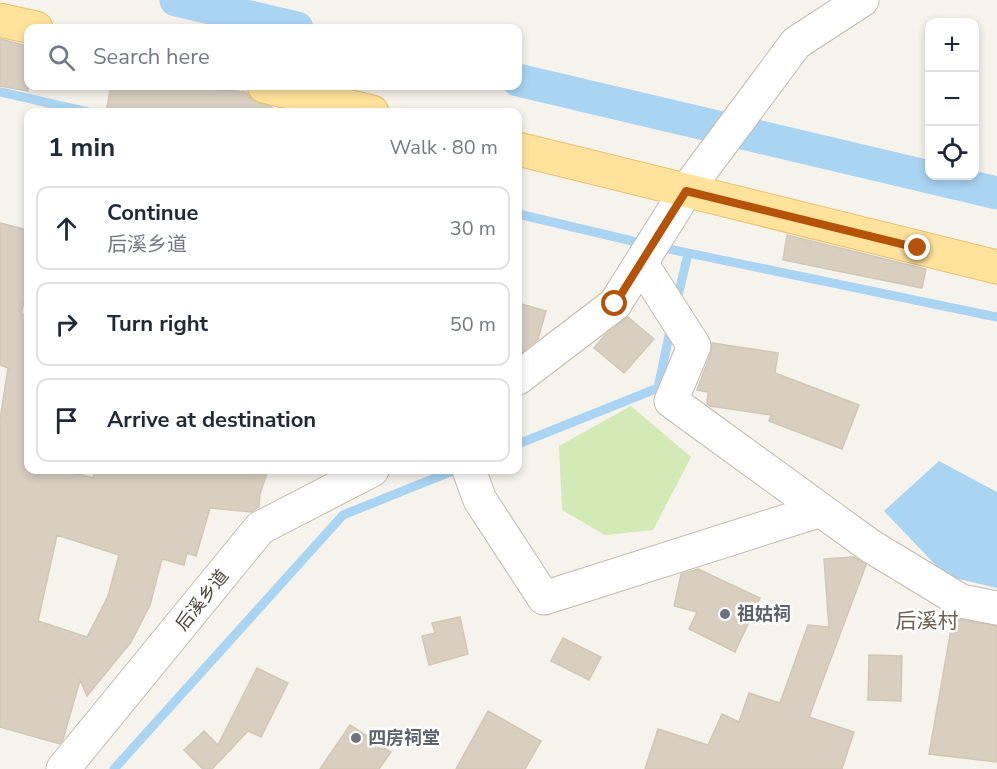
<!DOCTYPE html>
<html lang="en">
<head>
<meta charset="utf-8">
<style>
	:root { --surface:#fff; --page:#f2f2f3; --text:#1f2937; --muted:#747a83; --line:#e0e1e3 }
	body { margin:0; font-family:"Nunito Sans","Noto Sans SC",sans-serif; background:var(--page); color:var(--text) }
	.controls { position:absolute; right:18px; top:18px; display:grid; overflow:hidden; border-radius:12px; box-shadow:0 3px 9px #0003 }
	.controls button { width:54px; height:54px; display:grid; place-items:center; padding:0; border:0; border-bottom:2px solid var(--line); background:var(--surface); color:var(--text); font:30px sans-serif }
	.stop { position:absolute; width:18px; height:18px; margin:-14px; border:4px solid #b45309; border-radius:50%; background:#fff }
	.stop.end { background:#b45309; border-color:#fff; box-shadow:0 2px 6px #0008 }
	.list { margin:0; padding:0; list-style:none }
	h2 { display:flex; justify-content:space-between; align-items:center; height:78px; margin:0; padding:0 24px; font-size:26px }
	h2 small { font-size:20px; font-weight:400; color:var(--muted) }
	.list li { display:grid; grid-template-columns:39px 1fr auto; gap:18px; align-items:center; box-sizing:border-box; height:84px; margin:0 12px 12px; padding:0 12px; border:2px solid var(--line); border-radius:12px }
	.list b { display:block; font-size:22px; white-space:nowrap }
	.list p { margin:0; font-size:20px; white-space:nowrap; color:var(--muted) }
	.list em { font-size:20px; font-style:normal; color:var(--muted) }
	.icon { flex:none; width:33px; height:33px; fill:none; stroke:currentColor; stroke-width:2; stroke-linecap:round; stroke-linejoin:round }
	.map { position:relative; flex:none; width:997px; height:769px; overflow:hidden }
	.search { position:absolute; background:var(--surface); box-shadow:0 3px 9px #0003; left:24px; top:24px; width:498px; height:66px; display:flex; align-items:center; gap:15px; box-sizing:border-box; padding:0 21px; border-radius:12px; color:var(--muted); font-size:22px }
	.panel { position:absolute; background:var(--surface); box-shadow:0 3px 9px #0003; left:24px; top:108px; width:498px; height:366px; border-radius:12px }
	.map>svg:first-child { display:block }
	.green { fill:#d2eab5 }
	.water { fill:#a9d4f2 }
	.lines { fill:none; stroke-linecap:round; stroke-linejoin:round }
	.stream { stroke:#a9d4f2; stroke-width:9 }
	.canal { stroke:#a9d4f2; stroke-width:33 }
	.building { fill:#d8cfc1; stroke:#d3c7b4; stroke-width:1.5; fill-rule:evenodd }
	.minor-casing { stroke:#c2bbae; stroke-width:35 }
	.major-casing { stroke:#e6c16a; stroke-width:35 }
	.minor { stroke:#fff; stroke-width:33 }
	.major { stroke:#ffe39c; stroke-width:33 }
	.route { stroke:#b45309; stroke-width:8 }
	.worship-dot { fill:#6b7280; stroke:#fff; stroke-width:2 }
	.labels { text-anchor:middle; stroke-width:5; stroke-linejoin:round; paint-order:stroke }
	.street-label { font-size:18px; fill:#4b4439; stroke:#fff }
	.worship-label { font-size:18px; font-weight:bold; fill:#5b616d; stroke:#fff; text-anchor:start }
	.quarter-label { font-size:21px; fill:#6e6250; stroke:#fff }
</style>
</head>
<body>
<div class="map">
<svg width="997" height="769" viewBox="0 0 997 769">
	<rect width="100%" height="100%" fill="#f6f3ec"/>
	<path class="green" d="M 631,406 L 691,457 L 653,530 L 605,535 L 562,510 L 559,446 Z"/>
	<path class="water" d="M 939,461 L 997,492 L 997,588 L 946,576 L 884,511 Z"/>
	<g class="lines">
		<path class="stream" d="M 0,92 L 88,112
			M 518,214 L 645,244
			M 659,247 L 997,317
			M 676,304 L 688,254
			M 518,444 L 658,388 L 671,326
			M 114,769 L 343,515 L 455,470"/>
		<path class="canal" d="M 176,0 L 297,28
			M 518,80 L 997,193"/>
	</g>
	<path class="building" d="M 0,39 L 28,46 L 28,91 L 0,86 Z
		M 111,86 L 182,86 L 246,92 L 252,100 L 272,107 L 272,112 L 106,112 Z
		M 0,223 L 28,230 L 28,286 L 21,314 L 28,316 L 28,470 L 63,470 L 93,478 L 95,470 L 268,470 L 260,494 L 259,507 L 251,512 L 210,508 L 196,556 L 187,553 L 184,565 L 162,559 L 150,605 L 131,642 L 87,696 L 80,680 L 63,740 L 60,744 L 0,727 L 0,420 L 8,368 L 0,365 ZM 57,535 L 119,555 L 108,596 L 87,637 L 38,621 Z
		M 787,235 L 926,269 L 922,288 L 783,260 Z
		M 518,303 L 546,311 L 538,339 L 518,355 Z
		M 628,317 L 654,339 L 624,373 L 594,348 L 605,335 Z
		M 712,343 L 778,353 L 775,373 L 859,405 L 842,449 L 769,421 L 771,415 L 710,406 L 707,404 L 708,392 L 697,390 L 711,353 Z
		M 854,557 L 866,565 L 809,717 L 854,732 L 842,769 L 645,769 L 658,729 L 708,745 L 722,714 L 739,722 L 749,693 L 780,703 L 808,625 L 829,627 L 824,559 Z
		M 698,569 L 760,598 L 735,652 L 689,629 L 697,612 L 674,606 L 681,574 Z
		M 460,617 L 468,654 L 429,665 L 422,636 L 435,633 L 432,623 Z
		M 953,618 L 997,626 L 997,762 L 929,754 Z
		M 563,638 L 601,657 L 589,680 L 551,661 Z
		M 869,655 L 902,656 L 901,701 L 868,700 Z
		M 257,668 L 288,683 L 261,737 L 248,731 L 212,769 L 203,769 L 184,750 L 204,731 L 218,745 Z
		M 488,711 L 541,741 L 525,769 L 456,769 Z
		M 350,725 L 391,752 L 379,769 L 320,769 Z"/>
	<g class="lines">
		<g class="minor-casing">
			<path id="minor" d="M 641,263 L 694,346 L 671,401 L 869,545 L 961,601 L 997,608
				M 518,378 L 615,304 L 686,191 L 796,43 L 862,0
				M 469,470 L 480,500 L 544,598 L 821,510
				M 63,769 L 260,528 L 372,470"/>
		</g>
		<g class="major-casing">
			<path id="major" d="M 0,20 L 36,28
				M 264,86 L 372,112
				M 518,149 L 997,267"/>
		</g>
		<use href="#minor" class="minor"/>
		<use href="#major" class="major"/>
	</g>
	<g class="lines">
		<path class="route" d="M 615,304 L 686,191 L 918,248"/>
	</g>
	<g class="worship-dot">
		<circle cx="725" cy="614" r="6"/>
		<circle cx="356" cy="738" r="6"/>
	</g>
	<g class="labels">
		<g class="street-label">
			<text transform="translate(202 600) rotate(-51)" y="6">后溪乡道</text>
		</g>
		<g class="worship-label">
			<text x="737" y="620">祖姑祠</text>
			<text x="368" y="744">四房祠堂</text>
		</g>
		<g class="quarter-label">
			<text x="927" y="628">后溪村</text>
		</g>
	</g>
</svg>
<div class="controls">
<button>+</button>
<button>−</button>
<button><svg class="icon" aria-label="locate" viewBox="0 0 24 24"><circle cx="12" cy="12" r="6"/><path d="M12 2v4M12 18v4M2 12h4M18 12h4"/></svg></button>
</div>
<div class="stop" style="left:615px;top:304px"></div>
<div class="stop end" style="left:918px;top:248px"></div>
<div class="search"><svg class="icon" aria-label="search" viewBox="0 0 24 24"><circle cx="10" cy="10" r="6"/><path d="M15 15l6 6"/></svg>Search here</div>
<section class="panel">
<h2>1 min<small>Walk · 80 m</small></h2>
<ul class="list">
<li><svg class="icon" aria-label="ahead" viewBox="0 0 24 24"><path d="M12 20V5M6 11l6-6 6 6"/></svg><div><b>Continue</b><p>后溪乡道</p></div><em>30 m</em></li>
<li><svg class="icon" aria-label="right" viewBox="0 0 24 24"><path d="M7 20v-9h11M14 6l5 5-5 5"/></svg><div><b>Turn right</b></div><em>50 m</em></li>
<li><svg class="icon" aria-label="arrive" viewBox="0 0 24 24"><path d="M6 21V4h12l-3 4 3 4H6"/></svg><div><b>Arrive at destination</b></div></li>
</ul>
</section>
</div>
</body>
</html>
